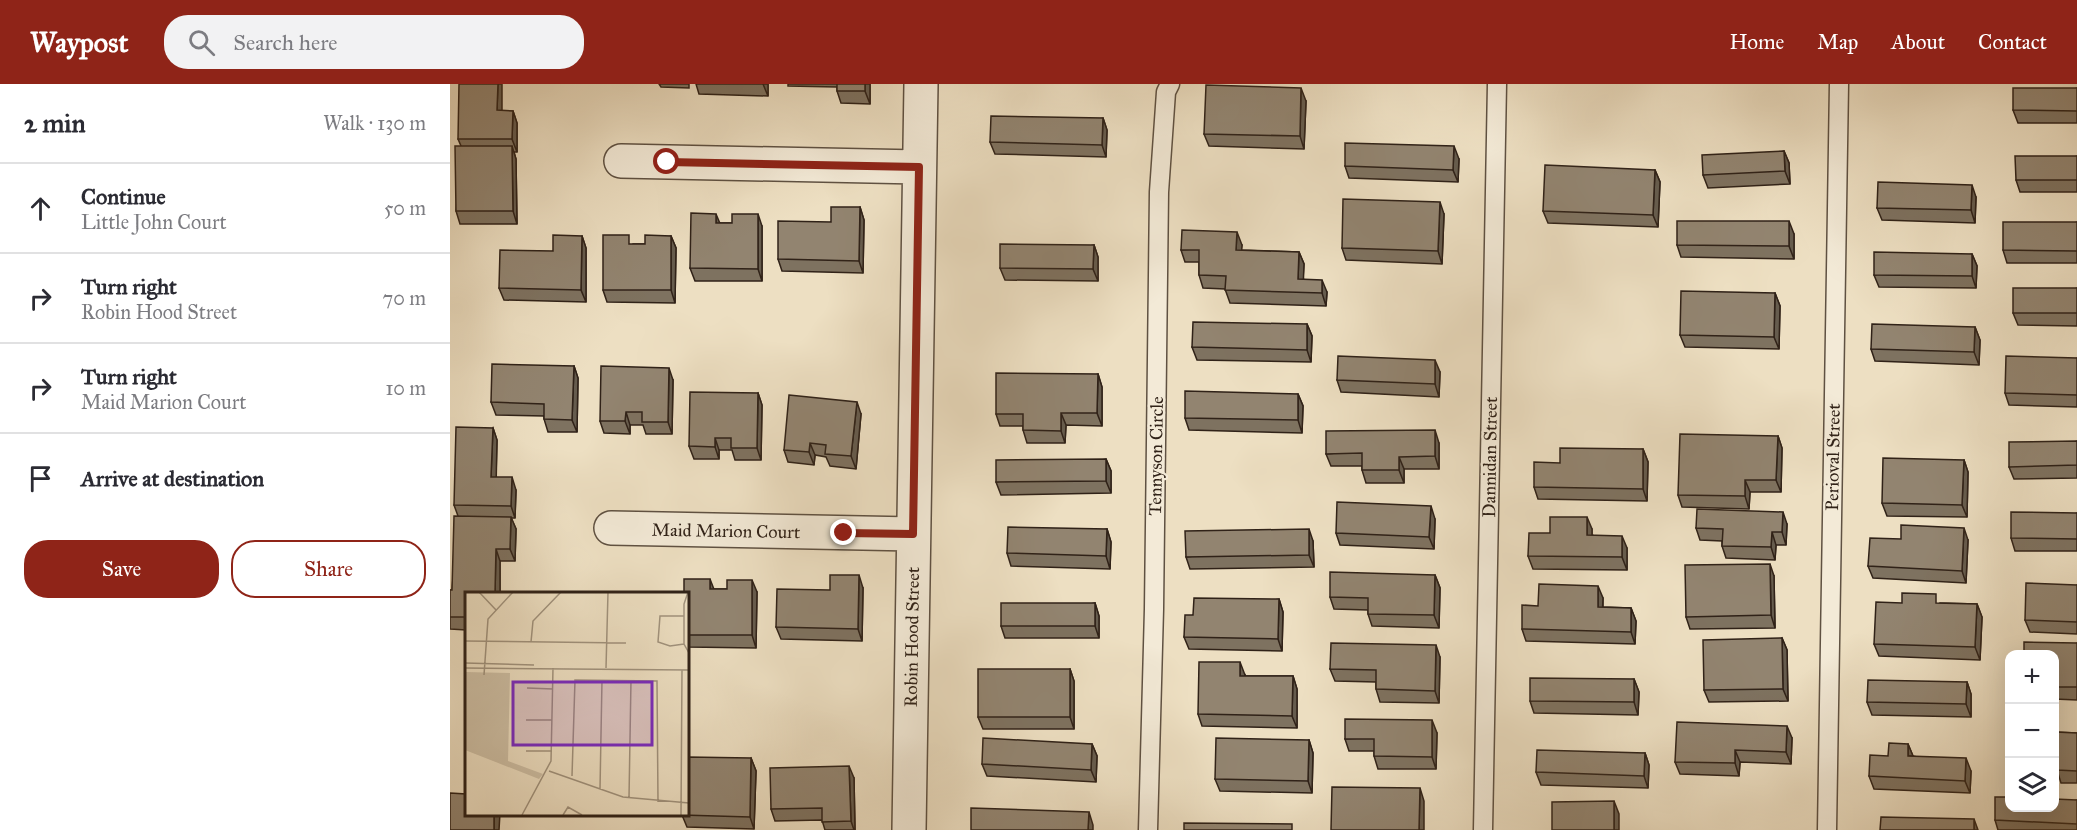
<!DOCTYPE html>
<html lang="en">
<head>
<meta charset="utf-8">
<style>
	:root { --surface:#fff; --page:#f2f2f3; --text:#2b2b33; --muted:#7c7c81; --line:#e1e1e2; --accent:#8f2418 }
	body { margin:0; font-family:"IM FELL Great Primer",serif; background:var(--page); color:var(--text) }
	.controls { position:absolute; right:18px; bottom:18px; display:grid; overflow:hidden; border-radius:12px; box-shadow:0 6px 24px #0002 }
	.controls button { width:54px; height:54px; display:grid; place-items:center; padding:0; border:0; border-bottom:2px solid var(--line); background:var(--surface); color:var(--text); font:30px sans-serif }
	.stop { position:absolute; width:18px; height:18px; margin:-14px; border:4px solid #8f2418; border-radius:50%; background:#fff }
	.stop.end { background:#8f2418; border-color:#fff; box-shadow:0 2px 6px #0008 }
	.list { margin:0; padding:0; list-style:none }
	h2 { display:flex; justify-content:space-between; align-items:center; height:78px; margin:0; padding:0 24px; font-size:26px }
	h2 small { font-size:20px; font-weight:400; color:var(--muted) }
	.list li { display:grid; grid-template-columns:39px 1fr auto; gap:18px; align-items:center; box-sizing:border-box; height:90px; padding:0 24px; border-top:2px solid var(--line) }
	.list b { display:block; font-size:22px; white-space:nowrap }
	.list p { margin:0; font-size:20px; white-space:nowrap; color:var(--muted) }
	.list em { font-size:20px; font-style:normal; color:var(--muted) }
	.actions { display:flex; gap:12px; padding:18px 24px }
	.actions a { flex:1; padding:14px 0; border:2px solid var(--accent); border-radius:24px; text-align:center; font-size:21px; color:var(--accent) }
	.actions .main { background:var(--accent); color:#fff }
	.icon { flex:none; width:33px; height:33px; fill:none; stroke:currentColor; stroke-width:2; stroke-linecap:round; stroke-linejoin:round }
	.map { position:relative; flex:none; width:1627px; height:746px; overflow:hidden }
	header { display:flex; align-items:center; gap:36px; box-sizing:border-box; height:84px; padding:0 30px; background:var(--accent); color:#fff }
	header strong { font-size:28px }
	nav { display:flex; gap:33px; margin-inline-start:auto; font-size:21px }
	.search { width:420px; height:54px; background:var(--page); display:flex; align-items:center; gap:15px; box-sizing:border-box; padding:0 21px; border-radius:24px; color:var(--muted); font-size:22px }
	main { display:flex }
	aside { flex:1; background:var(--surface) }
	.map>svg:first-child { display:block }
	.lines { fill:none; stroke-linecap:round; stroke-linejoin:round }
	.service-casing { stroke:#5f5142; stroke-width:21 }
	.minor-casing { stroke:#5f5142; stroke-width:36 }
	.service { stroke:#f3ead7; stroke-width:18 }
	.minor { stroke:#f3ead7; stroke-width:33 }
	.wall { fill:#7e7260; stroke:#302218; stroke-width:1.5 }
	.shaded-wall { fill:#665c4e; stroke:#302218; stroke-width:1.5 }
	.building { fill:#928470; stroke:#302218; stroke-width:1.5 }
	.route { stroke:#8f2418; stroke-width:8 }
	.labels { text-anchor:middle; stroke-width:4.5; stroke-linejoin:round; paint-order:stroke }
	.street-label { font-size:18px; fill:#302218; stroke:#f3ead7 }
	.inset-road { fill:none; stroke:#a1937e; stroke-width:1.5 }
	.view { fill:#7b2cbf; fill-opacity:0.15; stroke:#7b2cbf; stroke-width:3 }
	.inset-edge { fill:none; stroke:#302218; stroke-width:3 }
</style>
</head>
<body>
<header>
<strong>Waypost</strong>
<div class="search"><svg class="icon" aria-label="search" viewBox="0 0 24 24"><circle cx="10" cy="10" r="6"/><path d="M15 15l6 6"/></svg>Search here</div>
<nav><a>Home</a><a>Map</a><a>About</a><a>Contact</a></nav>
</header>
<main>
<aside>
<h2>2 min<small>Walk · 130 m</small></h2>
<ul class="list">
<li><svg class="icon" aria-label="ahead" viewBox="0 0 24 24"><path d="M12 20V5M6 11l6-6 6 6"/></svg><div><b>Continue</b><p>Little John Court</p></div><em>50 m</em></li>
<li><svg class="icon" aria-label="right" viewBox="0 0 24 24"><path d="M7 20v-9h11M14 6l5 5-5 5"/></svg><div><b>Turn right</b><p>Robin Hood Street</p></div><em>70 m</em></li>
<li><svg class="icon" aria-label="right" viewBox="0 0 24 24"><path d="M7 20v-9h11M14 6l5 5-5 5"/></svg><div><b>Turn right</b><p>Maid Marion Court</p></div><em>10 m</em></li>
<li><svg class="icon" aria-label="arrive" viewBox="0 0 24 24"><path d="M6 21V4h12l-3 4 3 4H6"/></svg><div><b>Arrive at destination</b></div></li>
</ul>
<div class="actions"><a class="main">Save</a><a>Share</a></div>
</aside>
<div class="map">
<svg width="1627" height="746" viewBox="0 0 1627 746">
	<rect width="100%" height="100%" fill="#eddfc2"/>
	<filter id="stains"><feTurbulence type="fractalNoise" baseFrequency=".00333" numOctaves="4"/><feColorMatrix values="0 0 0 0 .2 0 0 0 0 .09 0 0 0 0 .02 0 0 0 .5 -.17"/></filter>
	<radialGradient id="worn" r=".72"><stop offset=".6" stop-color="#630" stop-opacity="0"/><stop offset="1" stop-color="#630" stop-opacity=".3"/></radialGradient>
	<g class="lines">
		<g class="service-casing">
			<path id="service" d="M 698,746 L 704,525 L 709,108 L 716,8 L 720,0
				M 1033,746 L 1047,0
				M 1377,746 L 1389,0"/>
		</g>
		<g class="minor-casing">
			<path id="minor" d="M 171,77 L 469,83
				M 161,444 L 463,450
				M 459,746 L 471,0"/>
		</g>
		<use href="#service" class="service"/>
		<use href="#minor" class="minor"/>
	</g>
	<path class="wall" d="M 209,0 L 239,0 L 239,4 L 211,3 Z
		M 246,0 L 318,0 L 318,12 L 249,10 Z
		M 338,0 L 420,0 L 420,20 L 391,19 L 387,7 L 387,3 L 338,2 Z
		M 1627,4 L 1627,39 L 1568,39 L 1563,26 Z
		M 856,17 L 854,65 L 759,62 L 754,50 Z
		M 52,27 L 63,27 L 67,39 L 67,68 L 64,68 L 66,75 L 67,140 L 10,140 L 6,127 L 11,62 L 8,55 Z
		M 653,34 L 657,46 L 656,73 L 545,70 L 540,58 Z
		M 1334,67 L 1339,79 L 1340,100 L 1258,104 L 1253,91 Z
		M 1627,72 L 1627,108 L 1570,108 L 1566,96 Z
		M 1009,75 L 1008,98 L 899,94 L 895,82 Z
		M 1205,86 L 1210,98 L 1208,143 L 1098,139 L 1093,127 Z
		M 1526,113 L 1525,139 L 1432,136 L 1427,124 Z
		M 410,123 L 414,136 L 413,189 L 332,187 L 328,175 L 381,138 Z
		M 994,130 L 992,180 L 896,176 L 892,164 Z
		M 1627,138 L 1627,179 L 1557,179 L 1553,166 Z
		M 270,139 L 282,139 L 312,142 L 312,197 L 245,197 L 240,184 Z
		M 1344,150 L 1344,175 L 1231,173 L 1227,161 Z
		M 132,152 L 136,164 L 136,218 L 54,216 L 49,204 L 103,167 Z
		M 221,152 L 226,164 L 225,219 L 157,218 L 153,206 L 183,160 L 195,160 Z
		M 644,161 L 648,173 L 648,197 L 555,196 L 550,184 Z
		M 792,161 L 791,166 L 849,168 L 854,180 L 853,195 L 877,208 L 876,222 L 780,219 L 775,205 L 753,204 L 749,191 L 749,178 L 735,178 L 731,166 Z
		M 1522,170 L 1527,182 L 1526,204 L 1429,203 L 1424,191 Z
		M 1627,204 L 1627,242 L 1568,241 L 1563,229 Z
		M 1325,209 L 1330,222 L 1329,265 L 1235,263 L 1230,251 Z
		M 857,240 L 862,252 L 861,278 L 747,276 L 742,263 Z
		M 1525,243 L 1530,256 L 1529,281 L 1425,277 L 1421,265 Z
		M 1627,274 L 1627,323 L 1559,321 L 1555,309 Z
		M 124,282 L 128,294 L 127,348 L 98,348 L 94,335 L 94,332 L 46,331 L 41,318 Z
		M 990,288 L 989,313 L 891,308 L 887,296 Z
		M 648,290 L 652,303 L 652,342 L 616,341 L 615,359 L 577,359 L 573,346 L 573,342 L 550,342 L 546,330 Z
		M 223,296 L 222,350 L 196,350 L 193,341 L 180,341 L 180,350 L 154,349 L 150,337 Z
		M 308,309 L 312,321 L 311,376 L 285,376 L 282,366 L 269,366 L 269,375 L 244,375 L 239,362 Z
		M 848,310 L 853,322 L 852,349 L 739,346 L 735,334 Z
		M 411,330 L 406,385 L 380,382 L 376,373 L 365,371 L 364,381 L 338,378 L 334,366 Z
		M 43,344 L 47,356 L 46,393 L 66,406 L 65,434 L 61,434 L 66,445 L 65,477 L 50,477 L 50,509 L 16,509 L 16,546 L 0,545 L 0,506 L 2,506 L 8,432 L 4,421 Z
		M 1328,352 L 1332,364 L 1331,408 L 1300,408 L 1299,425 L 1232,423 L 1228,411 Z
		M 1627,357 L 1627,394 L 1564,395 L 1559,383 Z
		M 989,359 L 989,385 L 954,385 L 954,399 L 916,399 L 912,386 L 912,382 L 881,382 L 876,370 Z
		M 1193,365 L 1198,378 L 1197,417 L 1088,415 L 1084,403 L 1110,379 Z
		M 656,375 L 661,387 L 661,409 L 551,411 L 546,398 Z
		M 1514,376 L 1518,388 L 1517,433 L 1437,432 L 1432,419 Z
		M 1627,429 L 1627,467 L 1565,467 L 1561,454 Z
		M 985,435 L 984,465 L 890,461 L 886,449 Z
		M 1337,440 L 1336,461 L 1326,461 L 1325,476 L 1276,474 L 1272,462 L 1272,457 L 1250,456 L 1246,444 Z
		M 657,445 L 661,458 L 660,485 L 561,482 L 557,469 Z
		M 1142,445 L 1142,451 L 1177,464 L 1177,486 L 1083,485 L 1078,472 L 1100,449 Z
		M 1518,456 L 1516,499 L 1423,494 L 1418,482 Z
		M 863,457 L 864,483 L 740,485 L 736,473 Z
		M 985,491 L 990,504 L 989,544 L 922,542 L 918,530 L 918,526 L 884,525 L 880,513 Z
		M 1324,492 L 1325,544 L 1240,545 L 1236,533 Z
		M 1627,501 L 1627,550 L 1580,548 L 1575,536 Z
		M 413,504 L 412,557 L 331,555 L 326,543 Z
		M 264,505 L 277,505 L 307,508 L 306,564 L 238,563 L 237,559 L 237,509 Z
		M 1153,514 L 1153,523 L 1181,524 L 1186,537 L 1185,560 L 1076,557 L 1072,545 L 1088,522 Z
		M 829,515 L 833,528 L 832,567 L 739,565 L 734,553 L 743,531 Z
		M 645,519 L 649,532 L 649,554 L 555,554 L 551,542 Z
		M 1490,519 L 1527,520 L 1532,533 L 1530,576 L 1429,572 L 1424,560 Z
		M 1332,554 L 1337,566 L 1338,617 L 1259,618 L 1254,606 Z
		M 1627,559 L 1627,616 L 1605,615 L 1605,570 Z
		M 990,573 L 989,619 L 930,618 L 926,605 L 926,598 L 885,597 L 880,585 Z
		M 620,585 L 624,597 L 624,645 L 533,645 L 528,633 Z
		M 795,591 L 795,592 L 843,592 L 847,605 L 847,644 L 752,642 L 748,630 Z
		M 1184,595 L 1189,608 L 1188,631 L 1084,629 L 1080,617 Z
		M 1517,598 L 1521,610 L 1521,633 L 1422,631 L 1417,618 Z
		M 1605,648 L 1627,649 L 1627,699 L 1611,699 L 1607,686 L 1607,680 L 1605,680 Z
		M 987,649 L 986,685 L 928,685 L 924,672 L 924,667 L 899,667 L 895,655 Z
		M 1342,654 L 1341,680 L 1290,678 L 1289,692 L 1230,690 L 1225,678 Z
		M 859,656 L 863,669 L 862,709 L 770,707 L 765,695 Z
		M 642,660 L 647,672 L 646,698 L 537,692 L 532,680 Z
		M 1458,660 L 1463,672 L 1521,687 L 1520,709 L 1424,705 L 1419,692 L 1438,672 Z
		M 1195,669 L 1199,681 L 1198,704 L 1091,701 L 1086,688 Z
		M 301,674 L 306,687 L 304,745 L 237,743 L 232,731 Z
		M 404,694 L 405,746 L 375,746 L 372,736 L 325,737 L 321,725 Z
		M 1627,716 L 1627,746 L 1548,746 L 1545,736 Z"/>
	<path class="shaded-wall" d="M 48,0 L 52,0 L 52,39 L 47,26 Z
		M 313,0 L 318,0 L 318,12 Z
		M 415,0 L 420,0 L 420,20 L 415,7 Z
		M 851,4 L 856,17 L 854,65 L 850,52 Z
		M 63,27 L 67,39 L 67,68 L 62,55 Z
		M 653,34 L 657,46 L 656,73 L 652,61 Z
		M 62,62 L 66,75 L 67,140 L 63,127 Z
		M 1004,62 L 1009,75 L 1008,98 L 1003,86 Z
		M 1334,67 L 1339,79 L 1340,100 L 1335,87 Z
		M 1205,86 L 1210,98 L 1208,143 L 1203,131 Z
		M 1522,101 L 1526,113 L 1525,139 L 1521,126 Z
		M 990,118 L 994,130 L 992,180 L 988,167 Z
		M 410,123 L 414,136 L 413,189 L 409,177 Z
		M 266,130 L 271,142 L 266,139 Z
		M 308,130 L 312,142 L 312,197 L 308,185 Z
		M 1339,137 L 1344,150 L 1344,175 L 1339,162 Z
		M 787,148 L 792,161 L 791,179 L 786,166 Z
		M 132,152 L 136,164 L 136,218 L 131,206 Z
		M 221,152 L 226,164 L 225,219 L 221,206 Z
		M 644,161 L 648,173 L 648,197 L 643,185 Z
		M 849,168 L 854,180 L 853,207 L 848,195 Z
		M 1522,170 L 1527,182 L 1526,204 L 1522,192 Z
		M 872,196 L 877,208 L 876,222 L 872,209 Z
		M 1325,209 L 1330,222 L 1329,265 L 1324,253 Z
		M 857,240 L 862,252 L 861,278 L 857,266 Z
		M 1525,243 L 1530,256 L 1529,281 L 1524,268 Z
		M 985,276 L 990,288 L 989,313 L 985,300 Z
		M 124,282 L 128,294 L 127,348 L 122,336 Z
		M 219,284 L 223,296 L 222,350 L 218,338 Z
		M 648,290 L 652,303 L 652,342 L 647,329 Z
		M 308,309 L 312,321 L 311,376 L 307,364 Z
		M 848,310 L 853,322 L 852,349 L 848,336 Z
		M 407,318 L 411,330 L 406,385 L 401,372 Z
		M 176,328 L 180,341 L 180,350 L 175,337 Z
		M 611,329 L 616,341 L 615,359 L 611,347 Z
		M 43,344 L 47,356 L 46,405 L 41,393 Z
		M 985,346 L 989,359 L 989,385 L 985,372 Z
		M 1328,352 L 1332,364 L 1331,408 L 1326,396 Z
		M 265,354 L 269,366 L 269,375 L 265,363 Z
		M 360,359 L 365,371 L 364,381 L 359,368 Z
		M 1193,365 L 1198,378 L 1197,417 L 1193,405 Z
		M 949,373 L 954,385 L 954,399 L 949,386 Z
		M 656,375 L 661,387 L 661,409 L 656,397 Z
		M 1514,376 L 1518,388 L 1517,433 L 1512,421 Z
		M 62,393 L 66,406 L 65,434 L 61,422 Z
		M 1295,396 L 1300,408 L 1299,425 L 1295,412 Z
		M 981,422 L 985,435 L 984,465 L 979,453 Z
		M 1333,428 L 1337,440 L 1336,461 L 1332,448 Z
		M 61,433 L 66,445 L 65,477 L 60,465 Z
		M 1137,433 L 1142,445 L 1142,464 L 1137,451 Z
		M 1514,444 L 1518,456 L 1516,499 L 1512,487 Z
		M 657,445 L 661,458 L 660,485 L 656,472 Z
		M 859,445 L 863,457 L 864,483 L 859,471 Z
		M 1322,448 L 1326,461 L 1325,476 L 1321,463 Z
		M 1172,452 L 1177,464 L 1177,486 L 1172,473 Z
		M 46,465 L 50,477 L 50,509 L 45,509 Z
		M 1320,480 L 1324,492 L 1325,544 L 1321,531 Z
		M 409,491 L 413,504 L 412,557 L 408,545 Z
		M 985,491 L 990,504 L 989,544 L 984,531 Z
		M 260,495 L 265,508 L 260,505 Z
		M 302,496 L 307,508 L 306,564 L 302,551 Z
		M 1148,502 L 1153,514 L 1152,536 L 1148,523 Z
		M 829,515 L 833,528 L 832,567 L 828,555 Z
		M 645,519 L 649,532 L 649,554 L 645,542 Z
		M 1527,520 L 1532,533 L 1530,576 L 1525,563 Z
		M 1181,524 L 1186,537 L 1185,560 L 1181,548 Z
		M 1332,554 L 1337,566 L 1338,617 L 1333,605 Z
		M 986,561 L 990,573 L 989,619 L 985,607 Z
		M 790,578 L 795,591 L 794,604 L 790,592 Z
		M 620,585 L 624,597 L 624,645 L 620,633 Z
		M 843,592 L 847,605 L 847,644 L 842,632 Z
		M 1184,595 L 1189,608 L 1188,631 L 1184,618 Z
		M 1517,598 L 1521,610 L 1521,633 L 1516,620 Z
		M 982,636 L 987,649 L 986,685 L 982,673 Z
		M 1337,642 L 1342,654 L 1341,680 L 1336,668 Z
		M 859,656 L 863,669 L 862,709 L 858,697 Z
		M 642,660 L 647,672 L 646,698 L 641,686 Z
		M 1458,660 L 1463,672 L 1458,672 Z
		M 1285,666 L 1290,678 L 1289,692 L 1285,679 Z
		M 1195,669 L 1199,681 L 1198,704 L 1194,692 Z
		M 301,674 L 306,687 L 304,745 L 300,733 Z
		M 1516,674 L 1521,687 L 1520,709 L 1515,697 Z
		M 399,682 L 404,694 L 405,746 L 404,746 L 401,737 Z
		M 970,704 L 974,717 L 974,746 L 969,746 Z
		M 1164,717 L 1169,730 L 1169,746 L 1164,746 Z
		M 639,728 L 643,741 L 643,746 L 638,746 Z
		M 44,729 L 50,729 L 49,746 L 44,746 Z
		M 1524,735 L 1528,746 L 1524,746 Z"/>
	<path class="building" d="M 9,0 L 48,0 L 47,26 L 63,27 L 62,55 L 8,55 Z
		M 387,0 L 415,0 L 415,7 L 387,7 Z
		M 756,1 L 851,4 L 850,52 L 754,50 Z
		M 1563,4 L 1627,4 L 1627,27 L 1563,26 Z
		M 541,32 L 653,34 L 652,61 L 540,58 Z
		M 895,59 L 1004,62 L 1003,86 L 895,82 Z
		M 5,62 L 62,62 L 63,127 L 6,127 Z
		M 1334,67 L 1335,87 L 1253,91 L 1252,71 Z
		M 1565,72 L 1627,72 L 1627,96 L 1566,96 Z
		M 1095,81 L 1205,86 L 1203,131 L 1093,127 Z
		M 1428,98 L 1522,101 L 1521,126 L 1427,124 Z
		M 893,115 L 990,118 L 988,167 L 892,164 Z
		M 381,123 L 410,123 L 409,177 L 328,175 L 328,137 L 381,138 Z
		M 241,129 L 266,130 L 266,139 L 282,139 L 282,130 L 308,130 L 308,185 L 240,184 Z
		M 1227,137 L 1339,137 L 1339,162 L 1227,161 Z
		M 1553,138 L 1627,138 L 1627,167 L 1553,166 Z
		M 732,146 L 787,148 L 786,166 L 849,168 L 848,195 L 872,196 L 872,209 L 775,206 L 776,192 L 749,191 L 749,166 L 731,166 Z
		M 103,151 L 132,152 L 131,206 L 49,204 L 50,166 L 103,167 Z
		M 153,151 L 179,151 L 179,160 L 195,160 L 195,151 L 221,152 L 221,206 L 153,206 Z
		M 550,160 L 644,161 L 643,185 L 550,184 Z
		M 1424,168 L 1522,170 L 1522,192 L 1424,191 Z
		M 1563,204 L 1627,204 L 1627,229 L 1563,229 Z
		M 1231,207 L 1325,209 L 1324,253 L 1230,251 Z
		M 743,238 L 857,240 L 857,266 L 742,263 Z
		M 1422,240 L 1525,243 L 1524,268 L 1421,265 Z
		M 888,272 L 985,276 L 985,300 L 887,296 Z
		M 1556,272 L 1627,274 L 1627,311 L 1555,309 Z
		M 42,280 L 124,282 L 122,336 L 94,335 L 94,320 L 41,318 Z
		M 151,282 L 219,284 L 218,338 L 192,338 L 192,328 L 176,328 L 175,337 L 150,337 Z
		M 546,289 L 648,290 L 647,329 L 611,329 L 611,347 L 573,346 L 573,330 L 546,330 Z
		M 735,307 L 848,310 L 848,336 L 735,334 Z
		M 240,308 L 308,309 L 307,364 L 281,364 L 281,354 L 265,354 L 265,363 L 239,362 Z
		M 339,311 L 407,318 L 401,372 L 375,370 L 376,361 L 360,359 L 359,368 L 334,366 Z
		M 6,343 L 43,344 L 41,393 L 62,393 L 61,422 L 4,421 Z
		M 985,346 L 985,372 L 949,373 L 949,386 L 912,386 L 912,369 L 876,370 L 876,347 Z
		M 1230,350 L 1328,352 L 1326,396 L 1295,396 L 1295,412 L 1228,411 Z
		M 1627,357 L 1627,381 L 1559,383 L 1559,358 Z
		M 1110,364 L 1193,365 L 1193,405 L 1084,403 L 1084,378 L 1110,379 Z
		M 1433,374 L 1514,376 L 1512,421 L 1432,419 Z
		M 656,375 L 656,397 L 546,398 L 546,376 Z
		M 887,418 L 981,422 L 979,453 L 886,449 Z
		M 1247,425 L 1333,428 L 1332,448 L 1322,448 L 1321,463 L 1272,462 L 1273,445 L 1246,444 Z
		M 1561,428 L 1627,429 L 1627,455 L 1561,454 Z
		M 4,432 L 61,433 L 60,465 L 46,465 L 45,509 L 16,509 L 16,533 L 0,533 L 0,506 L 2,506 Z
		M 1100,433 L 1137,433 L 1137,451 L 1172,452 L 1172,473 L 1078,472 L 1079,449 L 1100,449 Z
		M 1451,441 L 1514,444 L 1512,487 L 1418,482 L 1420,454 L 1451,455 Z
		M 558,443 L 657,445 L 656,472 L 557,469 Z
		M 859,445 L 859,471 L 736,473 L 735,447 Z
		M 1320,480 L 1321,531 L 1236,533 L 1235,481 Z
		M 880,488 L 985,491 L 984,531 L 918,530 L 918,514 L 880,513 Z
		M 380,491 L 409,491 L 408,545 L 326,543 L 327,505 L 380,506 Z
		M 234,495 L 260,495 L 260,505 L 277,505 L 277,496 L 302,496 L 302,551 L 237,551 L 237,509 L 234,509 Z
		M 1576,499 L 1627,501 L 1627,538 L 1575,536 Z
		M 1089,500 L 1148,502 L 1148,523 L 1181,524 L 1181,548 L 1072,545 L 1072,521 L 1088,522 Z
		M 1452,509 L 1486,510 L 1486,519 L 1527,520 L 1525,563 L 1424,560 L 1426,518 L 1452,519 Z
		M 744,514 L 829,515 L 828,555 L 734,553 L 735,531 L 743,531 Z
		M 551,519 L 645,519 L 645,542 L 551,542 Z
		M 1332,554 L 1333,605 L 1254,606 L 1253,556 Z
		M 1574,558 L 1627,559 L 1627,603 L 1605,603 L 1605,570 L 1574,570 Z
		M 881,559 L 986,561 L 985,607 L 926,605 L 926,586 L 880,585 Z
		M 749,578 L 790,578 L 790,592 L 843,592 L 842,632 L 748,630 Z
		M 528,585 L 620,585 L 620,633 L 528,633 Z
		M 1080,594 L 1184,595 L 1184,618 L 1080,617 Z
		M 1418,596 L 1517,598 L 1516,620 L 1417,618 Z
		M 895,635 L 982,636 L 982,673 L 924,672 L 924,655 L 895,655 Z
		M 1227,638 L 1337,642 L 1336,668 L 1285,666 L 1285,679 L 1225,678 Z
		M 1557,647 L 1560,647 L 1560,666 L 1557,666 Z
		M 1605,648 L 1627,649 L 1627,687 L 1607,686 L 1608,668 L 1605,668 Z
		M 533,654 L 642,660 L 641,686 L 532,680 Z
		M 766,654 L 859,656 L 858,697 L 765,695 Z
		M 1439,659 L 1458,660 L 1458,672 L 1516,674 L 1515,697 L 1419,692 L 1420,671 L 1438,672 Z
		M 1087,666 L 1195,669 L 1194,692 L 1086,688 Z
		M 237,673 L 301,674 L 300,733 L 232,731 L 232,729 L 237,729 Z
		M 399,682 L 401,737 L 372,738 L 372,724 L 321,725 L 320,684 Z
		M 882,703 L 970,704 L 969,746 L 881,746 Z
		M 0,709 L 16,710 L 16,729 L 44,729 L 44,746 L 0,746 Z
		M 1545,713 L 1560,713 L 1560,723 L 1605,723 L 1605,715 L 1627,716 L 1627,740 L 1545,736 Z
		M 1164,717 L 1164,746 L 1102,746 L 1102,718 Z
		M 521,724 L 639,728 L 638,746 L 521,746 Z
		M 1431,733 L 1524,735 L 1524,746 L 1430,746 Z
		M 734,739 L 842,740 L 842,746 L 734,746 Z"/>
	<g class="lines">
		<path class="route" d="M 217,78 L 469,83 L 463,450 L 394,449"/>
	</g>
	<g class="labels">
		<g class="street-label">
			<text transform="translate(706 372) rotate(-89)" y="6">Tennyson Circle</text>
			<text transform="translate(1040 373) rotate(-89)" y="6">Dannidan Street</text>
			<text transform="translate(1383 373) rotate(-89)" y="6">Perioval Street</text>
			<text transform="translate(276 447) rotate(1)" y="6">Maid Marion Court</text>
			<text transform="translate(462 553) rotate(-89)" y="6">Robin Hood Street</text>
		</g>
	</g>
	<g transform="translate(15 508)">
		<rect width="224" height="224" fill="#eddfc2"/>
		<path d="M 0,80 L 45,81 L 43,169 L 78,182 L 74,187 L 0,158 Z" fill="#cdbfa5"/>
		<path class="inset-road" d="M 14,0 L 31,18M 223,0 L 219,12 L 219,52 L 224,61M 0,49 L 161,51M 66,50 L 68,29 L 96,0M 219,52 L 205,54 L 193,50 L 195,24 L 219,24M 0,71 L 69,73M 0,76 L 224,78M 141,76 L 143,0M 19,83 L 23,27 L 48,0M 62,96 L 88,97M 61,128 L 87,128M 61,159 L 87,159M 84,179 L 158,205 L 224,211M 107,184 L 110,88 L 192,89 L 193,210M 135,197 L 137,88M 164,206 L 166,88M 57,223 L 86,169 L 88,76M 98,223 L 103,215 L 117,223M 216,223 L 217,78"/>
		<path class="view" d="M 48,90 L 187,90 L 187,153 L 48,153 Z"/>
		<rect width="224" height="224" class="inset-edge"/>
	</g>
	<rect width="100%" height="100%" filter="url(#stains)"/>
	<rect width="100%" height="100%" fill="url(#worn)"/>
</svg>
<div class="controls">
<button>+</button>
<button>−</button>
<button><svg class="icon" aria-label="layers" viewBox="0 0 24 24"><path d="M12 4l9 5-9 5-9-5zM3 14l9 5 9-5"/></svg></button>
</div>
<div class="stop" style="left:217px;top:78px"></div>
<div class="stop end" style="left:394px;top:449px"></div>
</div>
</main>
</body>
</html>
